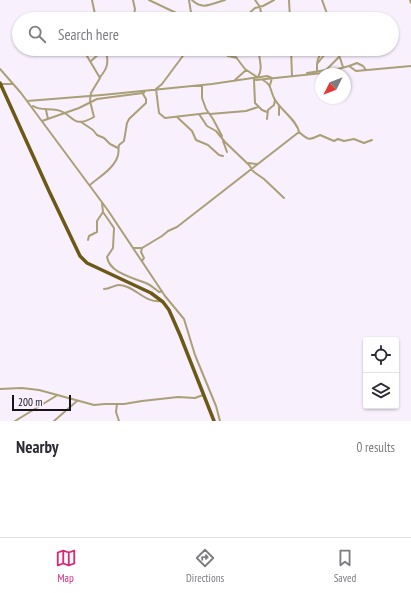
<!DOCTYPE html>
<html lang="en">
<head>
<meta charset="utf-8">
<style>
	:root { --surface:#fff; --page:#f7f7f7; --text:#2b2b33; --muted:#7c7c81; --line:#e1e1e2; --accent:#db2777 }
	body { margin:0; font-family:"PT Sans Narrow",sans-serif; background:var(--page); color:var(--text) }
	.controls { position:absolute; right:12px; bottom:12px; display:grid; overflow:hidden; border-radius:4px; box-shadow:0 1px 3px #0004 }
	.controls button { width:36px; height:36px; display:grid; place-items:center; padding:0; border:0; border-bottom:1px solid var(--line); background:var(--surface); color:var(--text); font:20px sans-serif }
	.compass { position:absolute; left:315px; top:68px; width:36px; height:36px; border-radius:50%; background:var(--surface); box-shadow:0 1px 3px #0004; rotate:228deg }
	.scale { position:absolute; left:12px; bottom:10px; width:59px; box-sizing:border-box; padding-left:4px; border:2px solid #171419; border-top:0; font-size:11px; line-height:14px; white-space:nowrap; color:#171419; -webkit-text-stroke:3px #f9f0fe; paint-order:stroke }
	.list { margin:0; padding:0; list-style:none }
	h2 { display:flex; justify-content:space-between; align-items:center; height:52px; margin:0; padding:0 16px; font-size:17px }
	h2 small { font-size:13px; font-weight:400; color:var(--muted) }
	.icon { flex:none; width:22px; height:22px; fill:none; stroke:currentColor; stroke-width:2; stroke-linecap:round; stroke-linejoin:round }
	.map { position:relative; flex:none; width:411px; height:421px; overflow:hidden }
	.search { position:absolute; background:var(--surface); box-shadow:0 1px 3px #0004; left:12px; right:12px; top:12px; height:44px; display:flex; align-items:center; gap:10px; box-sizing:border-box; padding:0 14px; border-radius:22px; color:var(--muted); font-size:15px }
	.sheet { height:116px; background:var(--surface) }
	nav { display:flex; justify-content:space-around; align-items:center; box-sizing:border-box; height:56px; border-top:1px solid var(--line); background:var(--surface); font-size:11px; color:var(--muted) }
	nav a { display:grid; justify-items:center; gap:2px }
	nav .on { color:var(--accent) }
	.map>svg:first-child { display:block }
	.lines { fill:none; stroke-linecap:round; stroke-linejoin:round }
	.minor { stroke:#ab9f76; stroke-width:2 }
	.primary { stroke:#6b5914; stroke-width:3.5 }
</style>
</head>
<body>
<div class="map">
<svg width="411" height="421" viewBox="0 0 411 421">
	<rect width="100%" height="100%" fill="#f9f0fe"/>
	<g class="lines">
		<path class="minor" d="M 92,0 L 96,19
			M 149,0 L 189,19
			M 189,0 L 192,19
			M 192,0 C 203,11 213,3 225,0
			M 255,0 L 260,7 L 262,19
			M 289,0 L 290,19
			M 322,0 L 329,19
			M 410,0 L 411,3
			M 133,19 L 135,9 L 133,0
			M 227,19 L 238,19
			M 238,19 L 246,16 L 255,8 L 263,6 L 274,0
			M 188,49 L 162,84 L 156,89 L 159,113 L 165,118 L 208,113
			M 219,49 L 232,52 L 245,69 L 257,77
			M 291,49 L 292,76
			M 337,49 L 343,67
			M 222,50 L 228,56 L 237,58
			M 237,54 L 239,49
			M 235,55 L 246,52 L 251,49
			M 91,61 L 100,53 L 106,52
			M 317,64 L 318,59 L 323,49
			M 349,66 L 357,63 L 363,66 L 366,70
			M 0,69 L 21,93 L 81,174 L 107,209 L 165,296 L 184,319 L 195,355 L 216,406 L 220,421
			M 317,72 L 317,64 L 329,49
			M 307,73 L 326,70 L 339,57
			M 100,77 C 107,69 109,63 106,52 L 108,49
			M 258,77 C 264,67 258,59 259,49
			M 253,78 L 256,80 L 323,73 L 349,66 L 356,71 L 411,66
			M 235,80 L 246,70
			M 254,80 L 255,103 L 262,110 L 267,112
			M 263,80 C 272,85 270,90 274,98 C 280,110 297,120 299,132 C 309,141 309,140 320,135 L 334,141 L 338,139 L 344,141 L 354,139 L 364,143 L 372,140
			M 1,84 L 13,84
			M 202,85 L 202,98 L 206,109 L 213,119 L 222,136
			M 27,101 L 102,95 L 212,84 L 267,76 L 272,78 L 270,85
			M 33,106 C 41,111 48,108 57,110 C 74,113 71,130 94,117 L 90,101 L 91,93 L 100,78 L 84,51 L 86,49 L 95,49
			M 279,106 L 279,115
			M 46,110 L 48,119
			M 199,114 L 207,126 L 216,131 L 225,142 L 249,165 L 254,172 L 264,179 L 284,198
			M 210,114 L 246,111 L 258,107
			M 177,117 L 192,131 L 196,140 L 208,145 L 219,155 L 223,156
			M 267,119 L 268,110 L 274,105 L 275,100
			M 42,121 L 79,108 L 97,99 L 143,93
			M 81,122 L 93,130 L 97,135 L 104,138 L 110,144 L 118,148
			M 223,141 L 227,152
			M 248,163 L 257,164
			M 90,185 C 99,177 115,168 118,155 C 119,152 118,148 119,145 L 124,141 L 127,123 L 129,119 L 146,103 L 146,99 L 143,94 L 145,91
			M 102,203 L 103,212 L 114,228 L 113,248 L 107,257 C 110,274 135,278 148,284 C 152,286 155,289 159,292 L 162,291
			M 88,240 L 89,236 L 97,232 L 97,221 L 103,212
			M 133,248 L 142,248 L 162,236 L 168,231 L 177,227 L 299,132
			M 142,261 L 144,258 L 141,252 L 142,248
			M 104,289 C 110,289 114,285 119,285 C 134,285 144,303 160,301
			M 0,389 L 22,388 L 39,390 L 94,405 L 105,404 L 124,404 L 142,401 L 178,397 L 195,398 L 203,395
			M 117,404 L 116,412 L 119,421
			M 15,421 L 56,396
			M 54,421 L 77,401"/>
		<path class="primary" d="M 0,83 L 49,191 L 80,256 L 87,263 L 151,293 L 163,302 L 169,310 L 180,335 L 214,421"/>
	</g>
</svg>
<div class="controls">
<button><svg class="icon" aria-label="locate" viewBox="0 0 24 24"><circle cx="12" cy="12" r="6"/><path d="M12 2v4M12 18v4M2 12h4M18 12h4"/></svg></button>
<button><svg class="icon" aria-label="layers" viewBox="0 0 24 24"><path d="M12 4l9 5-9 5-9-5zM3 14l9 5 9-5"/></svg></button>
</div>
<svg class="compass" viewBox="-18 -18 36 36"><path d="M0-13l5 13h-10z" fill="#e53935"/><path d="M0 13l5-13h-10z" fill="#7c7c81"/></svg>
<div class="scale">200 m</div>
<div class="search"><svg class="icon" aria-label="search" viewBox="0 0 24 24"><circle cx="10" cy="10" r="6"/><path d="M15 15l6 6"/></svg>Search here</div>
</div>
<section class="sheet">
<h2>Nearby<small>0 results</small></h2>
<ul class="list">
</ul>
</section>
<nav>
<a class="on"><svg class="icon" aria-label="map" viewBox="0 0 24 24"><path d="M3 6l6-2 6 2 6-2v14l-6 2-6-2-6 2zM9 4v14M15 6v14"/></svg>Map</a>
<a><svg class="icon" aria-label="directions" viewBox="0 0 24 24"><path d="M12 3l9 9-9 9-9-9zM9 14v-3h6M13 9l2 2-2 2"/></svg>Directions</a>
<a><svg class="icon" aria-label="saved" viewBox="0 0 24 24"><path d="M7 4h10v16l-5-4-5 4z"/></svg>Saved</a>
</nav>
</body>
</html>
